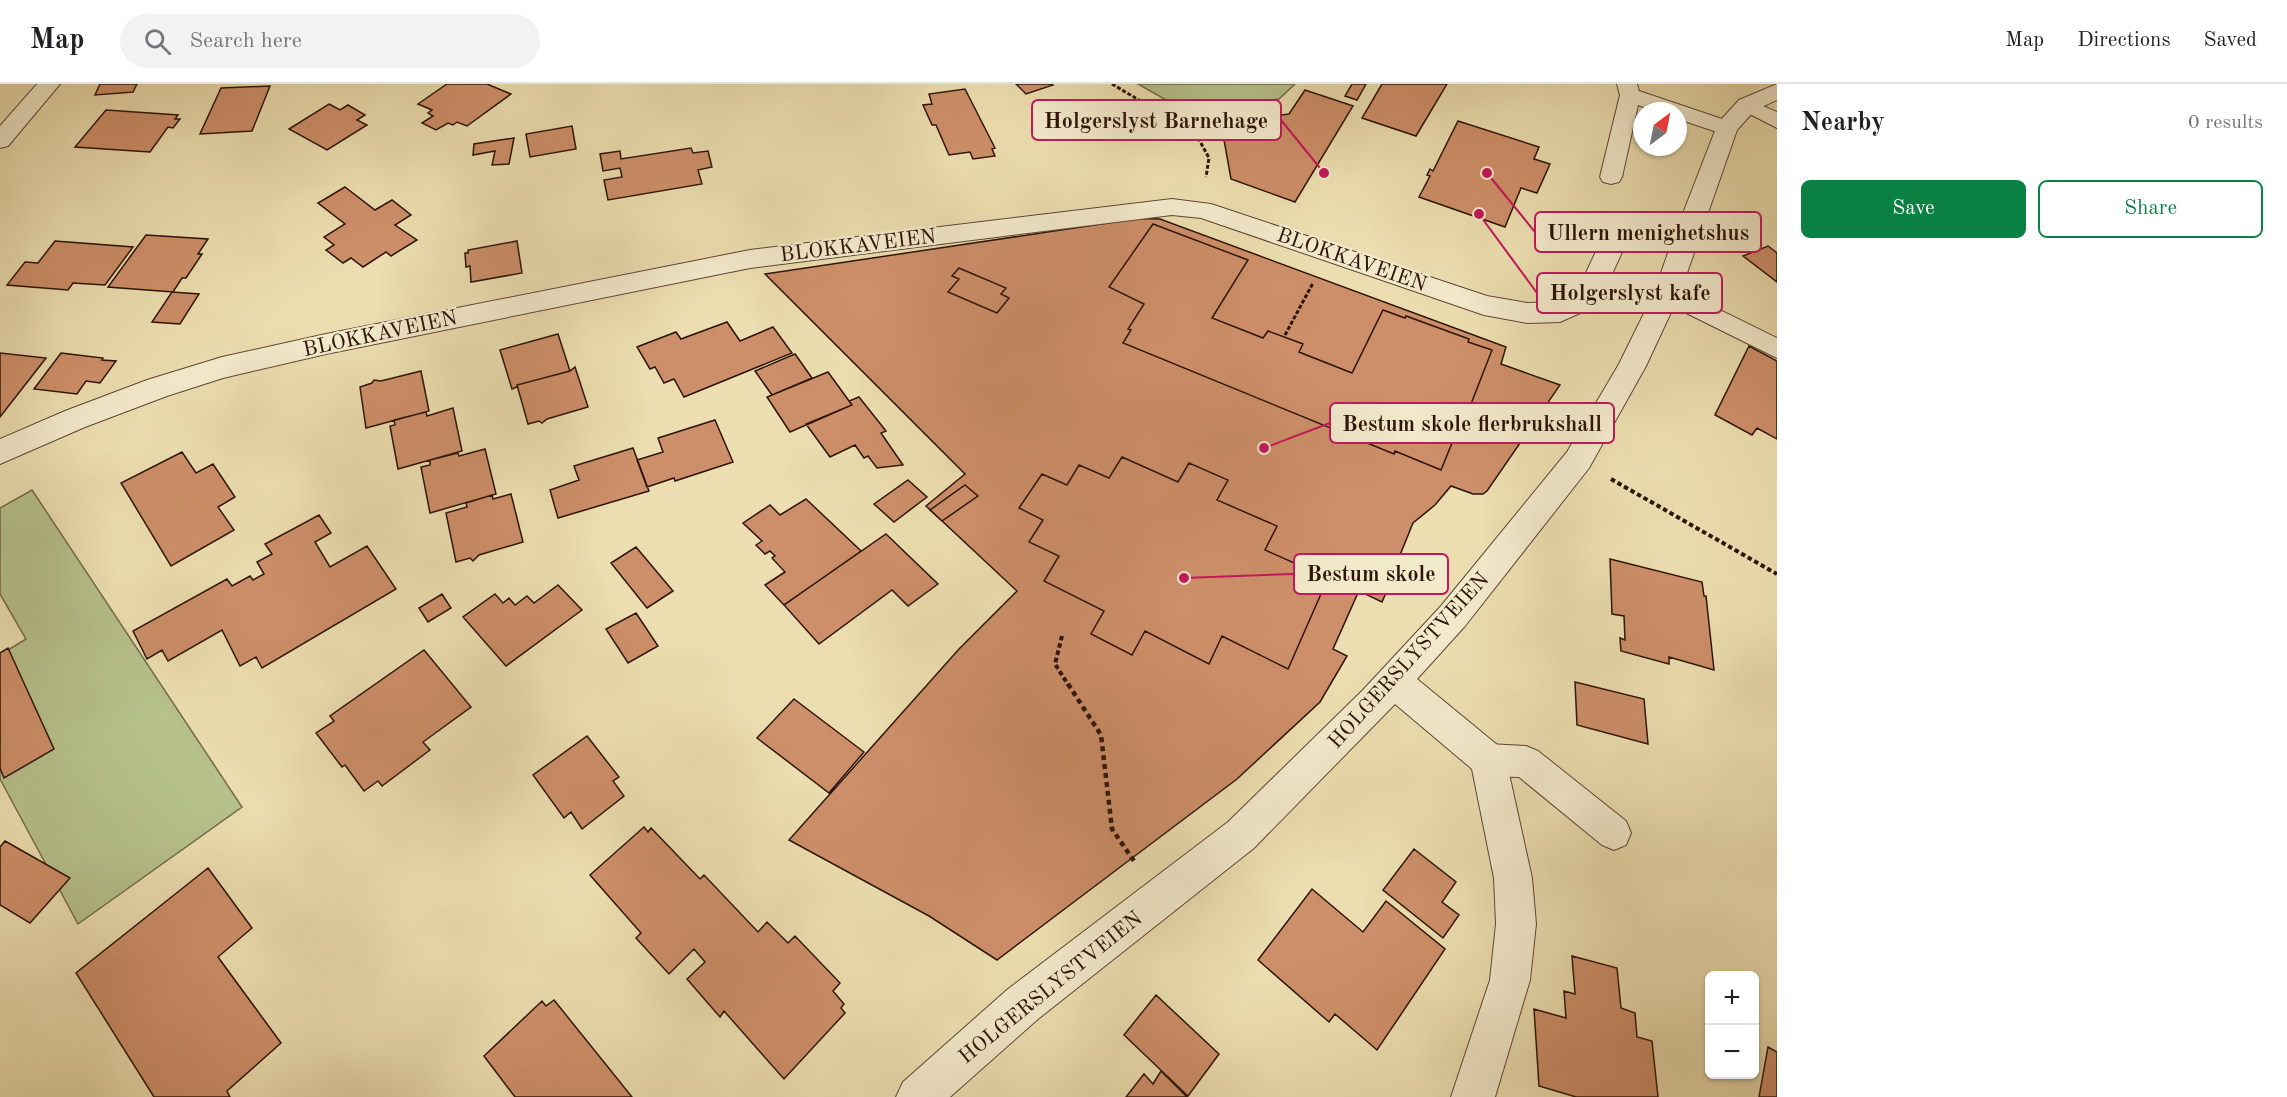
<!DOCTYPE html>
<html lang="en">
<head>
<meta charset="utf-8">
<style>
	:root { --surface:#fff; --page:#f2f2f2; --text:#202124; --muted:#757577; --line:#e0e0e0; --accent:#0b8043 }
	body { margin:0; font-family:"Old Standard TT",serif; background:var(--page); color:var(--text) }
	.controls { position:absolute; right:18px; bottom:18px; display:grid; overflow:hidden; border-radius:9px; box-shadow:0 2px 4px #0004 }
	.controls button { width:54px; height:54px; display:grid; place-items:center; padding:0; border:0; border-bottom:2px solid var(--line); background:var(--surface); color:var(--text); font:30px sans-serif }
	.compass { position:absolute; left:1633px; top:18px; width:54px; height:54px; border-radius:50%; background:var(--surface); box-shadow:0 2px 4px #0004; rotate:32deg }
	.list { margin:0; padding:0; list-style:none }
	h2 { display:flex; justify-content:space-between; align-items:center; height:78px; margin:0; padding:0 24px; font-size:26px }
	h2 small { font-size:20px; font-weight:400; color:var(--muted) }
	.actions { display:flex; gap:12px; padding:18px 24px }
	.actions a { flex:1; padding:14px 0; border:2px solid var(--accent); border-radius:9px; text-align:center; font-size:21px; color:var(--accent) }
	.actions .main { background:var(--accent); color:#fff }
	.icon { flex:none; width:33px; height:33px; fill:none; stroke:currentColor; stroke-width:2; stroke-linecap:round; stroke-linejoin:round }
	.map { position:relative; flex:none; width:1777px; height:1013px; overflow:hidden }
	header { display:flex; align-items:center; gap:36px; box-sizing:border-box; height:84px; padding:0 30px; background:var(--surface); border-bottom:2px solid var(--line) }
	header strong { font-size:28px }
	nav { display:flex; gap:33px; margin-inline-start:auto; font-size:21px }
	.search { width:420px; height:54px; background:var(--page); display:flex; align-items:center; gap:15px; box-sizing:border-box; padding:0 21px; border-radius:33px; color:var(--muted); font-size:22px }
	main { display:flex }
	aside { flex:1; background:var(--surface) }
	.map>svg:first-child { display:block }
	.green { fill:#b6c18c; stroke:#726a4b; stroke-width:1.5 }
	.building { fill:#cd8f69; stroke:#2d140a; stroke-width:1.5 }
	.lines { fill:none; stroke-linecap:round; stroke-linejoin:round }
	.lane-casing { stroke:#5d4634; stroke-width:2 }
	.street-casing { stroke:#5d4634; stroke-width:2 }
	.path-far2 { stroke:#2d140a; stroke-width:3; stroke-dasharray:4 2; stroke-linecap:butt }
	.path-far1 { stroke:#2d140a; stroke-width:4; stroke-dasharray:4.5 3; stroke-linecap:butt }
	.path { stroke:#2d140a; stroke-width:4.5; stroke-dasharray:5 4; stroke-linecap:butt }
	.lane { fill:#f3eacc; fill-rule:evenodd }
	.street { fill:#f3eacc; fill-rule:evenodd }
	.labels { text-anchor:middle; stroke-width:4.5; stroke-linejoin:round; paint-order:stroke }
	.street-label { font-size:21px; fill:#2d140a; stroke:#f3eacc }
	.leader { fill:none; stroke:#c2185b; stroke-width:2 }
	.callout-dot { fill:#c2185b; stroke:#f3eacc; stroke-width:2 }
	.callout { fill:#f3eacc; stroke:#c2185b; stroke-width:2 }
	.callout-label { font-size:22px; text-anchor:middle; font-weight:bold; fill:#2d140a }
</style>
</head>
<body>
<header>
<strong>Map</strong>
<div class="search"><svg class="icon" aria-label="search" viewBox="0 0 24 24"><circle cx="10" cy="10" r="6"/><path d="M15 15l6 6"/></svg>Search here</div>
<nav><a>Map</a><a>Directions</a><a>Saved</a></nav>
</header>
<main>
<div class="map">
<svg width="1777" height="1013" viewBox="0 0 1777 1013">
	<rect width="100%" height="100%" fill="#ecdeb0"/>
	<filter id="stains"><feTurbulence type="fractalNoise" baseFrequency=".00333" numOctaves="4"/><feColorMatrix values="0 0 0 0 .2 0 0 0 0 .09 0 0 0 0 .02 0 0 0 .5 -.17"/></filter>
	<radialGradient id="worn" r=".72"><stop offset=".6" stop-color="#630" stop-opacity="0"/><stop offset="1" stop-color="#630" stop-opacity=".3"/></radialGradient>
	<path class="green" d="M 1138,0 L 1295,0 L 1279,15 L 1182,25 Z
		M 32,406 L 242,723 L 78,840 L 0,695 L 0,571 L 26,555 L 0,510 L 0,424 Z"/>
	<path class="building" d="M 100,0 L 137,0 L 133,8 L 95,11 Z
		M 447,0 L 487,0 L 511,10 L 467,42 L 457,38 L 453,41 L 448,39 L 436,46 L 422,39 L 433,32 L 428,29 L 432,26 L 418,20 Z
		M 1016,0 L 1052,0 L 1053,1 L 1026,10 Z
		M 1352,0 L 1366,0 L 1357,16 L 1345,12 Z
		M 1382,0 L 1447,0 L 1416,52 L 1362,34 Z
		M 270,2 L 252,47 L 200,50 L 221,4 Z
		M 965,5 L 995,64 L 992,65 L 995,72 L 973,75 L 970,68 L 949,71 L 936,41 L 932,41 L 923,21 L 932,20 L 929,10 Z
		M 1305,6 L 1353,22 L 1295,118 L 1231,95 L 1221,39 L 1289,30 Z
		M 329,20 L 340,26 L 348,21 L 365,31 L 357,36 L 367,41 L 327,66 L 289,45 Z
		M 106,26 L 178,31 L 175,35 L 180,35 L 173,44 L 168,43 L 150,68 L 75,63 Z
		M 1458,37 L 1539,63 L 1534,75 L 1550,80 L 1537,109 L 1521,104 L 1505,143 L 1419,113 L 1430,92 L 1427,91 L 1430,85 L 1433,87 Z
		M 572,42 L 576,65 L 530,73 L 526,50 Z
		M 514,54 L 509,80 L 492,81 L 495,67 L 473,71 L 474,60 Z
		M 691,64 L 693,69 L 708,67 L 712,83 L 698,86 L 702,100 L 608,116 L 604,96 L 622,93 L 620,84 L 603,87 L 600,70 L 620,67 L 621,75 Z
		M 345,103 L 375,126 L 392,116 L 411,131 L 395,141 L 417,156 L 391,172 L 386,168 L 363,183 L 351,174 L 343,179 L 326,166 L 334,161 L 324,153 L 345,140 L 318,119 Z
		M 1118,134 L 1160,135 L 1506,263 L 1501,280 L 1560,301 L 1487,407 L 1483,410 L 1473,410 L 1451,402 L 1435,421 L 1413,439 L 1400,471 L 1389,480 L 1374,473 L 1333,565 L 1347,572 L 1320,618 L 1237,695 L 997,876 L 929,832 L 789,756 L 959,565 L 1017,507 L 926,422 L 965,390 L 765,190 L 1108,139 Z
		M 1153,140 L 1248,176 L 1212,234 L 1263,254 L 1268,247 L 1303,260 L 1299,268 L 1352,289 L 1383,226 L 1405,234 L 1406,232 L 1469,255 L 1468,258 L 1492,266 L 1462,343 L 1459,342 L 1441,386 L 1395,367 L 1394,370 L 1123,259 L 1131,246 L 1128,245 L 1144,220 L 1109,203 Z
		M 146,151 L 208,155 L 198,170 L 202,170 L 186,194 L 182,194 L 173,208 L 108,203 Z
		M 55,157 L 133,163 L 105,201 L 73,199 L 68,206 L 7,201 L 25,178 L 38,179 Z
		M 517,157 L 522,189 L 471,198 L 470,182 L 466,183 L 465,169 L 468,169 L 468,166 Z
		M 1768,162 L 1777,169 L 1777,198 L 1743,172 Z
		M 959,184 L 1006,204 L 1001,210 L 1009,214 L 997,229 L 948,208 L 959,195 L 952,192 Z
		M 172,208 L 199,210 L 180,240 L 152,238 Z
		M 727,238 L 740,257 L 773,243 L 792,269 L 684,313 L 674,295 L 664,299 L 655,283 L 650,285 L 637,263 L 676,248 L 681,255 Z
		M 558,250 L 570,287 L 517,301 L 517,303 L 512,305 L 500,266 Z
		M 1749,262 L 1777,277 L 1777,355 L 1757,344 L 1752,351 L 1715,331 Z
		M 0,269 L 46,274 L 0,333 Z
		M 61,269 L 103,274 L 102,276 L 116,277 L 100,299 L 86,297 L 77,310 L 34,305 Z
		M 795,270 L 812,294 L 772,311 L 755,287 Z
		M 575,283 L 588,323 L 547,335 L 542,339 L 539,337 L 528,340 L 517,301 L 570,287 Z
		M 421,287 L 429,327 L 366,344 L 360,303 L 372,299 L 374,296 L 381,297 Z
		M 828,288 L 852,321 L 790,348 L 767,313 Z
		M 859,313 L 886,347 L 881,349 L 903,381 L 877,384 L 868,372 L 864,374 L 855,361 L 830,373 L 806,340 L 852,321 L 849,317 Z
		M 453,324 L 462,367 L 398,385 L 390,342 L 395,341 L 394,336 L 426,328 L 427,332 Z
		M 715,336 L 733,378 L 675,397 L 674,394 L 647,403 L 637,376 L 663,368 L 658,354 Z
		M 633,364 L 649,407 L 558,434 L 550,406 L 579,396 L 574,382 Z
		M 485,365 L 496,410 L 430,429 L 421,383 L 430,381 L 430,376 L 458,369 L 459,372 Z
		M 182,368 L 196,389 L 213,380 L 235,413 L 218,423 L 234,446 L 171,482 L 121,399 Z
		M 1122,373 L 1178,398 L 1189,379 L 1228,396 L 1217,416 L 1277,442 L 1265,466 L 1328,494 L 1288,585 L 1222,552 L 1209,580 L 1145,547 L 1132,571 L 1091,550 L 1104,527 L 1044,497 L 1059,472 L 1029,458 L 1043,436 L 1019,424 L 1042,390 L 1067,401 L 1079,381 L 1109,394 Z
		M 908,396 L 927,413 L 894,438 L 874,420 Z
		M 965,401 L 978,412 L 942,437 L 930,426 Z
		M 511,410 L 523,458 L 479,471 L 473,477 L 470,474 L 456,478 L 446,429 L 467,423 L 466,419 L 492,411 L 493,415 Z
		M 806,415 L 861,467 L 784,521 L 765,501 L 785,488 L 772,474 L 775,472 L 770,467 L 765,470 L 756,461 L 762,457 L 743,439 L 770,421 L 780,431 Z
		M 319,431 L 331,449 L 315,458 L 330,483 L 367,462 L 396,505 L 262,584 L 256,573 L 240,582 L 222,546 L 168,577 L 162,566 L 147,575 L 133,547 L 227,495 L 232,502 L 250,492 L 253,496 L 264,490 L 257,478 L 272,470 L 265,460 Z
		M 886,450 L 938,500 L 908,522 L 892,506 L 819,560 L 784,521 Z
		M 636,463 L 673,507 L 647,524 L 611,479 Z
		M 1610,475 L 1702,498 L 1704,512 L 1706,512 L 1714,586 L 1669,573 L 1669,580 L 1621,567 L 1620,554 L 1625,556 L 1624,532 L 1612,530 Z
		M 1373,486 L 1392,495 L 1382,518 L 1363,509 Z
		M 558,501 L 582,526 L 506,582 L 463,533 L 495,510 L 503,519 L 509,514 L 515,521 L 527,512 L 534,519 Z
		M 442,510 L 451,524 L 428,538 L 419,524 Z
		M 636,529 L 658,562 L 628,579 L 606,545 Z
		M 8,564 L 54,665 L 4,694 L 0,684 L 0,569 Z
		M 424,566 L 471,623 L 423,658 L 430,666 L 382,702 L 378,697 L 364,707 L 345,681 L 342,683 L 316,649 L 334,637 L 330,632 Z
		M 1575,598 L 1644,615 L 1648,660 L 1577,641 Z
		M 794,615 L 864,668 L 829,709 L 757,654 Z
		M 587,652 L 619,693 L 613,697 L 624,712 L 582,745 L 571,728 L 564,734 L 533,691 Z
		M 644,743 L 648,748 L 651,744 L 700,795 L 704,791 L 758,848 L 767,838 L 788,859 L 795,852 L 840,899 L 833,907 L 844,920 L 841,924 L 845,929 L 784,995 L 724,927 L 720,933 L 687,895 L 705,878 L 694,865 L 669,890 L 636,854 L 641,849 L 590,791 Z
		M 5,757 L 70,794 L 30,839 L 0,821 L 0,763 Z
		M 1414,765 L 1456,798 L 1442,818 L 1459,831 L 1443,854 L 1383,806 Z
		M 208,784 L 252,844 L 218,873 L 281,959 L 227,1007 L 230,1013 L 154,1013 L 76,889 Z
		M 1312,805 L 1363,848 L 1386,817 L 1445,865 L 1377,966 L 1335,930 L 1329,938 L 1258,876 Z
		M 1572,872 L 1617,884 L 1621,924 L 1635,929 L 1637,953 L 1652,957 L 1658,1013 L 1576,1013 L 1539,1002 L 1534,925 L 1566,934 L 1564,907 L 1575,910 Z
		M 1156,911 L 1219,970 L 1188,1012 L 1124,951 Z
		M 554,916 L 632,1013 L 515,1013 L 484,972 L 542,917 L 546,922 Z
		M 1768,963 L 1777,968 L 1777,1013 L 1759,1013 Z
		M 1161,987 L 1187,1013 L 1126,1013 L 1144,990 L 1153,1000 Z"/>
	<g class="lines">
		<g class="lane-casing">
			<path id="lane" d="M 1617,0 L 1637,0 L 1639,7 L 1734,39 L 1737,44 L 1734,49 L 1726,51 L 1678,35 L 1678,27 L 1655,27 L 1638,21 L 1622,93 L 1619,98 L 1611,100 L 1603,98 L 1600,93 L 1620,11 Z
				M 1747,15 L 1777,28 L 1777,44 L 1740,25 L 1736,21 L 1740,17 Z
				M 1667,200 L 1777,254 L 1777,274 L 1658,215 L 1655,209 L 1658,203 Z
				M 1488,660 L 1526,662 L 1538,667 L 1626,737 L 1631,749 L 1626,761 L 1614,766 L 1602,761 L 1519,693 L 1488,692 L 1476,687 L 1471,676 L 1476,665 Z"/>
		</g>
		<g class="street-casing">
			<path id="street" d="M 37,0 L 60,0 L 8,62 L 0,64 L 0,42 Z
				M 1777,0 L 1777,16 L 1755,26 L 1737,46 L 1680,209 L 1646,282 L 1589,384 L 1465,542 L 1417,595 L 1501,664 L 1506,676 L 1532,794 L 1536,840 L 1530,896 L 1495,1013 L 1451,1013 L 1490,896 L 1496,840 L 1494,794 L 1472,685 L 1395,620 L 1254,764 L 1038,935 L 950,1013 L 896,1013 L 903,998 L 1008,905 L 1228,738 L 1363,606 L 1441,522 L 1567,368 L 1619,280 L 1654,209 L 1669,166 C 1654,162 1637,157 1623,166 L 1598,221 L 1560,238 L 1527,239 L 1484,231 L 1201,134 L 1172,131 L 750,184 L 326,270 L 223,294 L 167,312 L 85,343 L 0,380 L 0,355 L 65,327 L 147,296 L 222,273 L 326,250 L 750,166 L 1172,115 L 1211,120 L 1487,212 L 1527,219 L 1556,218 L 1577,208 L 1599,161 L 1610,150 L 1637,144 L 1675,150 L 1718,39 L 1739,16 Z"/>
		</g>
		<path class="path-far2" d="M 1112,0 L 1196,50 L 1209,74 L 1206,93
			M 1285,251 L 1313,199"/>
		<path class="path-far1" d="M 1611,395 L 1777,490
			M 1062,552 L 1055,580 L 1069,602"/>
		<path class="path" d="M 1068,600 L 1101,651 L 1112,745 L 1134,777"/>
		<use href="#lane" class="lane"/>
		<use href="#street" class="street"/>
	</g>
	<g class="labels">
		<g class="street-label">
			<text transform="translate(858 161) rotate(-7)" y="7">BLOKKAVEIEN</text>
			<text transform="translate(1352 175) rotate(19)" y="7">BLOKKAVEIEN</text>
			<text transform="translate(380 249) rotate(-12)" y="7">BLOKKAVEIEN</text>
			<text transform="translate(1408 576) rotate(-48)" y="7">HOLGERSLYSTVEIEN</text>
			<text transform="translate(1050 903) rotate(-39)" y="7">HOLGERSLYSTVEIEN</text>
		</g>
	</g>
	<path class="leader" d="M1324 89L1281 36M1487 89L1535 148M1479 130L1537 209M1264 364L1330 339M1184 494L1294 490"/>
	<g class="callout-dot">
		<circle cx="1324" cy="89" r="6"/>
		<circle cx="1487" cy="89" r="6"/>
		<circle cx="1479" cy="130" r="6"/>
		<circle cx="1264" cy="364" r="6"/>
		<circle cx="1184" cy="494" r="6"/>
	</g>
	<g class="callout">
		<rect x="1032" y="16" width="249" height="40" rx="6"/>
		<rect x="1535" y="128" width="226" height="40" rx="6"/>
		<rect x="1537" y="189" width="185" height="40" rx="6"/>
		<rect x="1330" y="319" width="284" height="40" rx="6"/>
		<rect x="1294" y="470" width="154" height="40" rx="6"/>
	</g>
	<g class="callout-label">
		<text x="1156" y="44">Holgerslyst Barnehage</text>
		<text x="1648" y="156">Ullern menighetshus</text>
		<text x="1630" y="216">Holgerslyst kafe</text>
		<text x="1472" y="347">Bestum skole flerbrukshall</text>
		<text x="1371" y="497">Bestum skole</text>
	</g>
	<rect width="100%" height="100%" filter="url(#stains)"/>
	<rect width="100%" height="100%" fill="url(#worn)"/>
</svg>
<div class="controls">
<button>+</button>
<button>−</button>
</div>
<svg class="compass" viewBox="-18 -18 36 36"><path d="M0-13l5 13h-10z" fill="#e53935"/><path d="M0 13l5-13h-10z" fill="#757577"/></svg>
</div>
<aside>
<h2>Nearby<small>0 results</small></h2>
<ul class="list">
</ul>
<div class="actions"><a class="main">Save</a><a>Share</a></div>
</aside>
</main>
</body>
</html>
